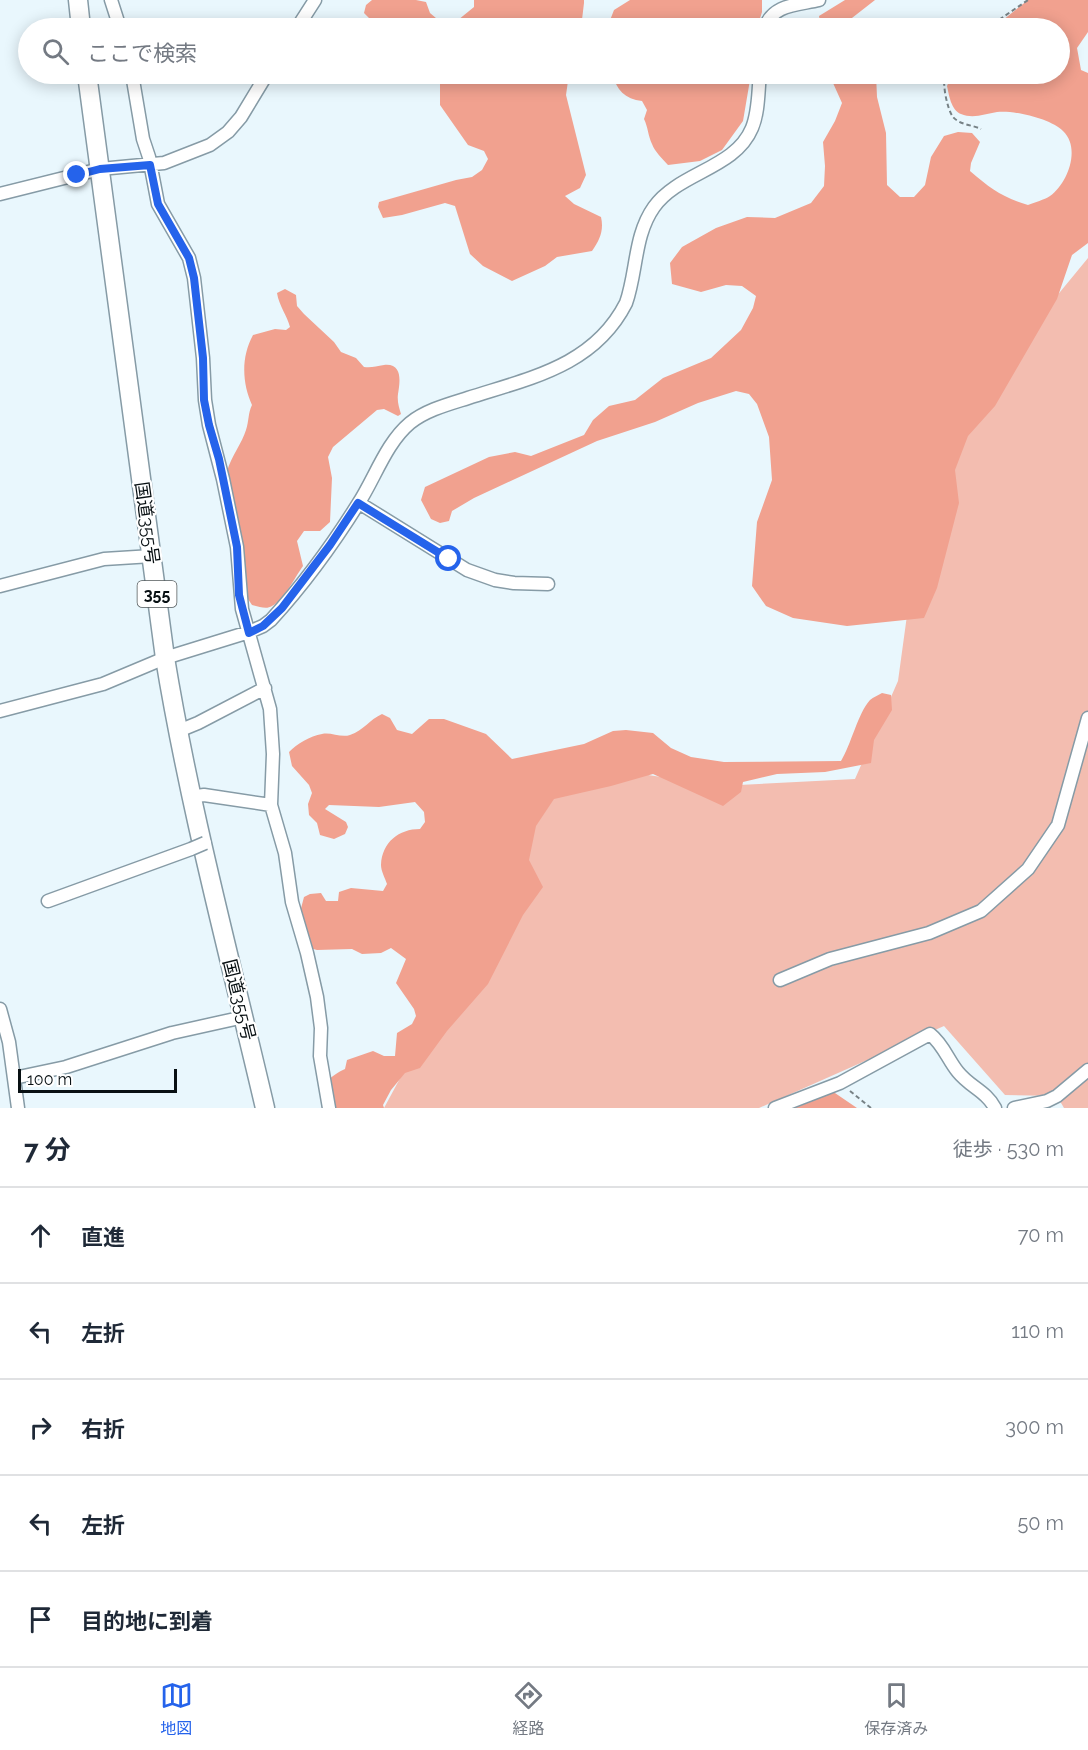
<!DOCTYPE html>
<html lang="ja">
<head>
<meta charset="utf-8">
<style>
	:root { --surface:#fff; --page:#f6f6f7; --text:#1f2937; --muted:#747a83; --line:#e0e1e3; --accent:#2563eb }
	body { margin:0; font-family:Raleway,"Noto Sans JP",sans-serif; background:var(--page); color:var(--text) }
	.scale { position:absolute; left:18px; bottom:15px; width:159px; box-sizing:border-box; padding-left:6px; border:3px solid #081013; border-top:0; font-size:16px; line-height:21px; white-space:nowrap; color:#081013; -webkit-text-stroke:4px #fff; paint-order:stroke }
	.stop { position:absolute; width:18px; height:18px; margin:-14px; border:4px solid #2563eb; border-radius:50%; background:#fff }
	.stop.end { background:#2563eb; border-color:#fff; box-shadow:0 2px 6px #0008 }
	.list { margin:0; padding:0; list-style:none }
	h2 { display:flex; justify-content:space-between; align-items:center; height:78px; margin:0; padding:0 24px; font-size:26px }
	h2 small { font-size:20px; font-weight:400; color:var(--muted) }
	.list li { display:grid; grid-template-columns:39px 1fr auto; gap:18px; align-items:center; box-sizing:border-box; height:96px; padding:0 24px; border-top:2px solid var(--line) }
	.list b { display:block; font-size:22px; white-space:nowrap }
	.list em { font-size:20px; font-style:normal; color:var(--muted) }
	.icon { flex:none; width:33px; height:33px; fill:none; stroke:currentColor; stroke-width:2; stroke-linecap:round; stroke-linejoin:round }
	.map { position:relative; flex:none; width:1088px; height:1108px; overflow:hidden }
	.search { position:absolute; background:var(--surface); box-shadow:0 3px 15px #0003; left:18px; right:18px; top:18px; height:66px; display:flex; align-items:center; gap:15px; box-sizing:border-box; padding:0 21px; border-radius:33px; color:var(--muted); font-size:22px }
	.sheet { height:558px; background:var(--surface) }
	nav { display:flex; justify-content:space-around; align-items:center; box-sizing:border-box; height:84px; border-top:2px solid var(--line); background:var(--surface); font-size:16px; color:var(--muted) }
	nav a { display:grid; justify-items:center; gap:3px }
	nav .on { color:var(--accent) }
	.map>svg:first-child { display:block }
	.green { fill:#f3bdb0 }
	.forest { fill:#f1a18f }
	.lines { fill:none; stroke-linecap:round; stroke-linejoin:round }
	.minor-casing { stroke:#869ba6; stroke-width:15 }
	.highway-casing { stroke:#869ba6; stroke-width:21 }
	.path { stroke:#778286; stroke-width:2; stroke-dasharray:4.5 3; stroke-linecap:butt }
	.minor { stroke:#fff; stroke-width:12 }
	.highway { stroke:#fff; stroke-width:18 }
	.minor-bridge-casing { stroke:#869ba6; stroke-width:15; stroke-linecap:butt }
	.minor-bridge { stroke:#fff; stroke-width:12 }
	.route { stroke:#2563eb; stroke-width:8 }
	.labels { text-anchor:middle; stroke-width:4.5; stroke-linejoin:round; paint-order:stroke }
	.shield { fill:#fff; stroke:#52585a; stroke-width:1.5 }
	.shield-label { font-size:16px; font-weight:bold; fill:#081013 }
	.street-label { font-size:18px; fill:#081013; stroke:#fff }
</style>
</head>
<body>
<div class="map">
<svg width="1088" height="1108" viewBox="0 0 1088 1108">
	<rect width="100%" height="100%" fill="#e9f7fd"/>
	<path class="green" d="M 1088,258 L 1088,1108 L 1064,1108 L 1057,1096 L 1005,1095 L 944,1026 L 759,1108 L 384,1108 L 431,1021 L 534,806 L 603,768 L 719,786 L 855,779 L 898,681 L 908,608 L 967,405 Z"/>
	<path class="forest" d="M 372,0 L 416,0 L 426,2 L 430,13 L 443,24 L 458,20 L 474,7 L 474,0 L 584,0 L 584,3 L 581,28 L 432,28 L 414,20 L 375,24 L 364,13 L 366,5 Z
		M 630,0 L 762,0 L 762,12 L 757,28 L 607,28 L 614,10 Z
		M 845,0 L 875,0 L 843,25 L 842,28 L 821,28 L 819,16 Z
		M 1028,0 L 1088,0 L 1088,32 L 1077,48 L 1081,70 L 1088,73 L 1088,243 L 1072,255 L 1057,299 L 995,406 L 968,436 L 955,470 L 959,503 L 937,588 L 924,618 L 847,626 L 793,618 L 766,606 L 752,586 L 757,522 L 772,480 L 769,437 L 757,404 L 749,394 L 736,391 L 698,403 L 655,422 L 597,441 L 474,498 L 452,511 L 449,521 L 440,523 L 431,519 L 421,500 L 425,487 L 489,457 L 515,452 L 531,456 L 584,435 L 593,420 L 609,406 L 635,400 L 663,378 L 711,358 L 741,330 L 753,308 L 756,296 L 742,286 L 726,285 L 701,292 L 672,284 L 670,263 L 682,247 L 716,228 L 747,217 L 775,218 L 811,203 L 824,186 L 825,166 L 823,142 L 835,121 L 842,103 L 833,83 L 833,74 L 876,74 L 877,97 L 886,133 L 887,185 L 900,197 L 914,197 L 925,185 L 931,157 L 944,136 L 958,132 L 972,133 L 980,142 L 971,163 L 970,171 C 991,189 1002,197 1028,205 C 1035,202 1044,200 1050,196 C 1068,183 1081,148 1063,131 C 1051,119 1015,110 997,112 C 985,114 973,119 961,114 C 951,110 949,95 947,86 L 952,74 L 1060,74 L 1060,28 L 993,28 Z
		M 448,74 L 569,74 L 566,95 L 586,175 L 580,188 L 565,196 L 574,204 L 601,217 C 604,230 600,240 592,251 L 557,257 L 545,266 L 512,281 L 483,266 L 470,254 L 455,206 L 445,203 L 402,215 L 383,218 L 378,207 L 379,202 L 456,180 L 472,177 L 482,170 L 488,159 L 484,151 L 468,145 L 440,105 L 440,83 Z
		M 613,74 L 751,74 L 743,121 L 722,150 L 700,161 L 668,165 C 662,158 655,152 652,144 C 648,136 648,127 644,119 L 647,110 L 642,101 C 625,99 616,90 613,74 Z
		M 285,289 L 296,295 L 297,306 L 304,314 L 334,342 L 341,352 L 356,358 L 364,367 C 372,368 376,366 384,365 C 403,363 400,382 398,394 C 397,401 399,408 401,414 L 398,416 L 384,409 L 377,410 L 333,447 L 328,457 L 332,478 L 330,522 L 320,531 L 304,531 L 297,541 L 303,566 C 295,577 284,600 272,606 C 266,610 258,606 252,605 L 246,596 L 227,471 C 232,455 242,443 246,430 C 249,421 248,413 252,405 C 242,383 241,357 253,335 L 275,329 L 286,330 L 290,327 C 287,315 279,306 277,293 Z
		M 882,693 L 891,695 L 892,710 L 874,740 L 871,763 L 825,772 L 777,774 L 743,782 L 741,792 L 723,806 L 653,774 L 611,786 L 554,799 L 536,826 L 529,860 L 543,887 L 523,915 L 488,984 L 447,1031 L 420,1068 L 405,1073 L 391,1090 L 383,1105 L 384,1108 L 322,1108 C 317,1088 328,1077 345,1069 L 347,1060 L 373,1051 L 384,1056 L 395,1056 L 397,1033 L 412,1024 L 416,1016 L 414,1009 L 396,983 L 406,959 L 391,948 L 381,953 L 362,954 L 352,949 L 317,950 L 306,947 L 299,916 L 304,897 L 310,894 L 321,893 L 326,901 L 338,901 L 339,892 L 351,888 L 383,891 L 387,884 C 385,878 381,871 381,865 C 382,842 399,829 420,829 L 425,822 L 424,812 L 415,802 L 379,807 L 329,805 L 325,809 L 346,822 L 348,827 L 345,834 L 334,839 L 320,835 L 317,823 L 309,815 L 308,804 L 312,793 L 309,785 L 292,766 L 289,752 C 297,744 310,736 322,734 C 331,732 341,738 350,735 C 364,730 369,720 382,714 L 390,718 L 397,730 L 412,734 L 429,719 L 444,719 L 486,734 L 512,759 L 584,744 L 613,731 L 626,730 L 653,733 L 671,748 L 691,757 L 724,762 L 841,761 C 851,745 858,713 870,700 C 873,697 879,695 882,693 Z
		M 832,1091 L 857,1108 L 793,1108 Z"/>
	<g class="lines">
		<g class="minor-casing">
			<path id="minor" d="M 111,0 L 120,28
				M 297,28 L 315,0
				M 765,28 C 772,4 798,5 819,0
				M 132,74 L 143,139 L 149,157 L 158,204 L 189,258 L 194,278 L 203,358 L 205,400 L 209,425 L 223,479 L 237,547 L 242,609 L 270,709 L 273,754 L 271,805 L 285,853 L 292,902 L 307,953 L 317,997 L 321,1028 L 320,1056 L 329,1108
				M 0,194 L 100,169 L 164,163 L 210,145 L 228,132 L 241,117 L 267,74
				M 359,503 L 467,570 L 495,580 L 514,583 L 548,584
				M 0,586 L 104,559 L 152,556
				M 0,711 L 103,684 L 165,658 L 249,632 L 263,626 L 271,620 C 303,585 333,544 358,504 C 375,478 386,443 410,423 C 426,410 449,404 468,398 C 530,378 594,366 626,303 C 637,272 634,235 654,207 C 679,172 735,169 752,128 C 759,111 758,91 760,74
				M 176,732 L 198,723 L 265,688
				M 190,797 L 204,795 L 271,805
				M 48,901 L 191,849
				M 780,980 L 830,959 L 929,933 L 981,911 L 1028,869 L 1058,825 L 1088,718
				M 0,1009 L 9,1042 L 18,1108
				M 14,1078 L 66,1067 L 172,1033 L 244,1017
				M 775,1108 L 840,1083 L 930,1034 C 943,1044 948,1060 958,1072 C 970,1087 986,1091 995,1108
				M 1014,1108 L 1047,1101 L 1057,1096 L 1088,1070"/>
		</g>
		<g class="highway-casing">
			<path id="highway" d="M 78,0 L 81,28
				M 87,74 L 165,658 C 190,810 230,958 265,1108"/>
		</g>
		<path class="path" d="M 987,28 L 1028,0
			M 945,74 C 942,83 947,109 953,117 C 960,125 973,125 981,129
			M 850,1091 L 871,1108"/>
		<use href="#minor" class="minor"/>
		<use href="#highway" class="highway"/>
		<g class="minor-bridge-casing">
			<path id="minor-bridge" d="M 191,849 L 205,843"/>
		</g>
		<use href="#minor-bridge" class="minor-bridge"/>
	</g>
	<g class="lines">
		<path class="route" d="M 77,175 L 100,169 L 150,165 L 158,204 L 189,258 L 194,278 L 203,358 L 204,400 L 209,425 L 219,459 L 237,547 L 239,595 L 249,633 L 263,626 L 282,608 L 330,545 L 358,503 L 449,559"/>
	</g>
	<g class="labels">
		<rect class="shield" x="137.5" y="581" width="39" height="26" rx="4.5"/>
		<g class="shield-label">
			<text x="157" y="600">355</text>
		</g>
		<g class="street-label">
			<text transform="translate(147 523) rotate(82)" y="6">国道355号</text>
			<text transform="translate(239 1000) rotate(76)" y="6">国道355号</text>
		</g>
	</g>
</svg>
<div class="scale">100 m</div>
<div class="stop" style="left:449px;top:559px"></div>
<div class="stop end" style="left:77px;top:175px"></div>
<div class="search"><svg class="icon" aria-label="search" viewBox="0 0 24 24"><circle cx="10" cy="10" r="6"/><path d="M15 15l6 6"/></svg>ここで検索</div>
</div>
<section class="sheet">
<h2>7 分<small>徒歩 · 530 m</small></h2>
<ul class="list">
<li><svg class="icon" aria-label="ahead" viewBox="0 0 24 24"><path d="M12 20V5M6 11l6-6 6 6"/></svg><div><b>直進</b></div><em>70 m</em></li>
<li><svg class="icon" aria-label="left" viewBox="0 0 24 24"><path d="M17 20v-9H6M10 6l-5 5 5 5"/></svg><div><b>左折</b></div><em>110 m</em></li>
<li><svg class="icon" aria-label="right" viewBox="0 0 24 24"><path d="M7 20v-9h11M14 6l5 5-5 5"/></svg><div><b>右折</b></div><em>300 m</em></li>
<li><svg class="icon" aria-label="left" viewBox="0 0 24 24"><path d="M17 20v-9H6M10 6l-5 5 5 5"/></svg><div><b>左折</b></div><em>50 m</em></li>
<li><svg class="icon" aria-label="arrive" viewBox="0 0 24 24"><path d="M6 21V4h12l-3 4 3 4H6"/></svg><div><b>目的地に到着</b></div></li>
</ul>
</section>
<nav>
<a class="on"><svg class="icon" aria-label="map" viewBox="0 0 24 24"><path d="M3 6l6-2 6 2 6-2v14l-6 2-6-2-6 2zM9 4v14M15 6v14"/></svg>地図</a>
<a><svg class="icon" aria-label="directions" viewBox="0 0 24 24"><path d="M12 3l9 9-9 9-9-9zM9 14v-3h6M13 9l2 2-2 2"/></svg>経路</a>
<a><svg class="icon" aria-label="saved" viewBox="0 0 24 24"><path d="M7 4h10v16l-5-4-5 4z"/></svg>保存済み</a>
</nav>
</body>
</html>
